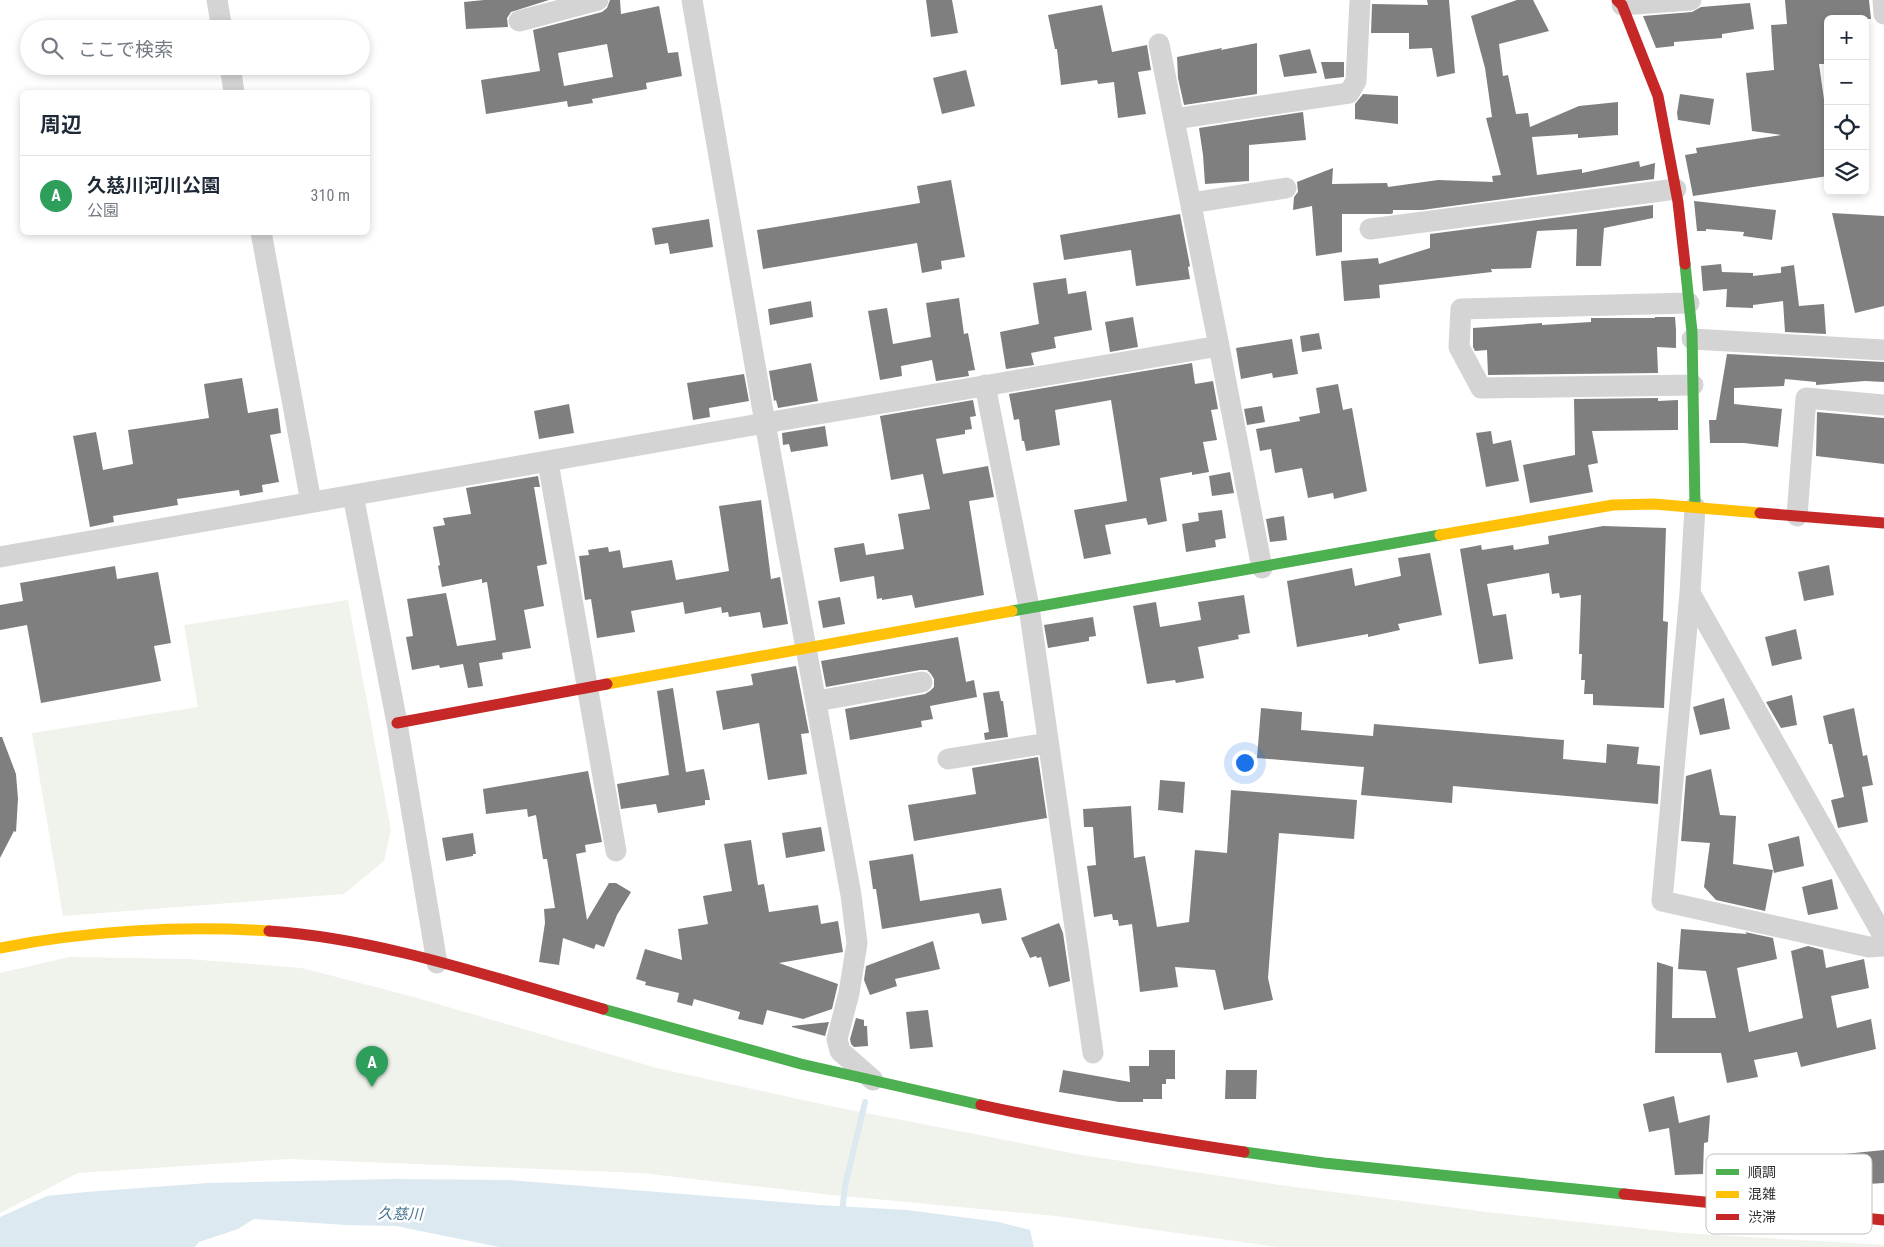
<!DOCTYPE html>
<html lang="ja">
<head>
<meta charset="utf-8">
<style>
	:root { --surface:#fff; --page:#f6f6f7; --text:#1f2937; --muted:#747a83; --line:#e0e1e3; --accent:#787878 }
	body { margin:0; font-family:"Roboto Condensed","Noto Sans JP",sans-serif; background:var(--page); color:var(--text) }
	.controls { position:absolute; right:15px; top:15px; display:grid; overflow:hidden; border-radius:8px; box-shadow:0 2px 8px #0003 }
	.controls button { width:45px; height:45px; display:grid; place-items:center; padding:0; border:0; border-bottom:1px solid var(--line); background:var(--surface); color:var(--text); font:25px sans-serif }
	.you { position:absolute; left:1244px; top:762px; width:18px; height:18px; margin:-12px; border:4px solid #fff; border-radius:50%; background:#1a73e8; box-shadow:0 0 0 8px #1a73e833 }
	.badge { display:grid; place-items:center; width:32px; height:32px; border-radius:50%; background:var(--accent); color:#fff; font-size:16px; font-weight:700 }
	.pin { position:absolute; translate:-50% -41px; filter:drop-shadow(0 1px 2px #0008) }
	.pin::after { content:''; position:absolute; top:26px; width:18px; height:15px; background:inherit; clip-path:polygon(0 0,100% 0,50% 100%) }
	.list { margin:0; padding:0; list-style:none }
	h2 { display:flex; justify-content:space-between; align-items:center; height:65px; margin:0; padding:0 20px; font-size:21px }
	h2 small { font-size:16px; font-weight:400; color:var(--muted) }
	.list li { display:grid; grid-template-columns:32px 1fr auto; gap:15px; align-items:center; box-sizing:border-box; height:80px; padding:0 20px; border-top:1px solid var(--line) }
	.list b { display:block; font-size:19px; white-space:nowrap }
	.list p { margin:0; font-size:16px; white-space:nowrap; color:var(--muted) }
	.list em { font-size:16px; font-style:normal; color:var(--muted) }
	.icon { flex:none; width:28px; height:28px; fill:none; stroke:currentColor; stroke-width:2; stroke-linecap:round; stroke-linejoin:round }
	.map { position:relative; flex:none; width:1884px; height:1247px; overflow:hidden }
	.search { position:absolute; background:var(--surface); box-shadow:0 2px 8px #0003; left:20px; top:20px; width:350px; height:55px; display:flex; align-items:center; gap:12px; box-sizing:border-box; padding:0 18px; border-radius:28px; color:var(--muted); font-size:19px }
	.panel { position:absolute; background:var(--surface); box-shadow:0 2px 8px #0003; left:20px; top:90px; width:350px; height:145px; border-radius:8px }
	.map>svg:first-child { display:block }
	.green { fill:#f0f3ec }
	.water { fill:#dce9f0 }
	.lines { fill:none; stroke-linecap:round; stroke-linejoin:round }
	.stream { stroke:#dce9f0; stroke-width:6 }
	.building { fill:#7f7f7f; fill-rule:evenodd }
	.street { stroke:#d4d4d4; stroke-width:21 }
	.fast { stroke:#4caf50; stroke-width:11 }
	.slow { stroke:#ffc107; stroke-width:11 }
	.jam { stroke:#c62828; stroke-width:11 }
	.labels { text-anchor:middle; stroke-width:5; stroke-linejoin:round; paint-order:stroke }
	.water-label { font-size:15px; font-style:italic; fill:#43718e; stroke:#fff }
	.key { fill:#fff; stroke:#c1c1c1; stroke-width:1 }
	.key-label { font-size:14px; fill:#303030 }
</style>
</head>
<body>
<div class="map">
<svg width="1884" height="1247" viewBox="0 0 1884 1247">
	<rect width="100%" height="100%" fill="#fff"/>
	<path class="green" d="M 348,600 L 391,830 L 384,861 L 344,894 L 63,916 L 32,733 L 198,707 L 184,625 Z
		M 69,957 L 188,959 L 302,968 L 414,997 L 657,1068 L 830,1106 L 1082,1155 L 1280,1185 L 1487,1212 L 1682,1233 L 1884,1245 L 1884,1247 L 1277,1247 L 1056,1216 L 832,1195 L 642,1173 L 289,1159 L 78,1173 L 0,1213 L 0,973 Z"/>
	<path class="water" d="M 394,1179 L 508,1180 L 819,1205 L 907,1210 L 999,1222 L 1030,1230 L 1034,1247 L 499,1247 L 396,1226 L 346,1225 L 254,1219 L 238,1229 L 199,1242 L 195,1247 L 0,1247 L 0,1217 L 47,1196 L 86,1192 L 208,1183 Z"/>
	<g class="lines">
		<path class="stream" d="M 842,1213 L 845,1186 L 865,1102"/>
	</g>
	<path class="building" d="M 484,0 L 549,0 L 511,12 L 507,18 L 508,27 L 466,29 L 464,2 Z
		M 610,0 L 620,0 L 621,14 L 659,6 L 668,53 L 678,52 L 682,76 L 646,83 L 647,89 L 592,99 L 593,103 L 568,107 L 567,101 L 486,114 L 481,80 L 540,71 L 533,30 L 602,12 L 607,8 ZM 607,44 L 613,77 L 564,86 L 558,53 Z
		M 926,0 L 952,0 L 958,33 L 931,37 Z
		M 1427,0 L 1449,0 L 1455,73 L 1437,77 L 1432,48 L 1409,49 L 1409,33 L 1371,33 L 1372,4 L 1428,5 Z
		M 1517,0 L 1533,0 L 1549,31 L 1499,44 L 1503,76 L 1508,75 L 1516,114 L 1528,113 L 1530,127 L 1579,106 L 1618,102 L 1618,135 L 1578,138 L 1578,134 L 1532,137 L 1537,175 L 1582,169 L 1582,173 L 1639,161 L 1640,167 L 1655,163 L 1654,179 L 1422,210 L 1393,210 L 1393,213 L 1391,214 L 1342,214 L 1342,252 L 1316,256 L 1312,206 L 1293,210 L 1294,197 L 1298,192 L 1297,182 L 1333,168 L 1332,184 L 1387,183 L 1388,187 L 1438,180 L 1493,182 L 1492,176 L 1501,175 L 1486,118 L 1492,117 L 1485,68 L 1471,16 Z
		M 1785,0 L 1869,0 L 1871,19 L 1828,19 L 1828,64 L 1819,64 L 1828,128 L 1828,176 L 1693,196 L 1685,155 L 1697,153 L 1696,148 L 1781,135 L 1752,131 L 1746,73 L 1774,70 L 1771,25 L 1787,24 Z
		M 1750,3 L 1754,29 L 1722,34 L 1722,38 L 1674,42 L 1674,46 L 1656,48 L 1643,16 L 1692,12 L 1701,7 Z
		M 1102,5 L 1112,52 L 1147,45 L 1151,70 L 1138,72 L 1146,114 L 1118,118 L 1114,82 L 1098,84 L 1097,80 L 1061,85 L 1057,49 L 1055,49 L 1048,15 Z
		M 1257,43 L 1257,94 L 1184,105 L 1178,78 L 1177,57 L 1222,48 L 1221,50 Z
		M 1310,49 L 1317,73 L 1284,77 L 1279,55 Z
		M 1321,62 L 1344,62 L 1344,77 L 1325,79 Z
		M 966,70 L 975,106 L 942,114 L 933,78 Z
		M 1363,94 L 1398,96 L 1398,124 L 1355,119 L 1355,104 Z
		M 1680,94 L 1714,99 L 1710,125 L 1678,120 L 1677,113 Z
		M 1303,112 L 1306,140 L 1249,145 L 1249,181 L 1205,184 L 1203,155 L 1199,128 Z
		M 951,180 L 965,257 L 941,261 L 942,269 L 922,273 L 917,243 L 763,269 L 757,230 L 920,203 L 917,186 Z
		M 1694,201 L 1776,210 L 1772,240 L 1743,236 L 1744,232 L 1706,229 L 1706,231 L 1697,231 Z
		M 1653,205 L 1653,218 L 1604,228 L 1601,266 L 1576,266 L 1577,229 L 1537,231 L 1531,268 L 1491,269 L 1492,272 L 1379,285 L 1380,298 L 1344,301 L 1341,261 L 1378,258 L 1379,264 L 1430,248 L 1430,234 Z
		M 1832,213 L 1884,216 L 1884,306 L 1855,313 Z
		M 1180,214 L 1190,266 L 1188,267 L 1190,279 L 1136,286 L 1131,250 L 1064,260 L 1060,235 Z
		M 709,219 L 713,247 L 670,254 L 668,243 L 655,245 L 652,228 Z
		M 1721,264 L 1722,272 L 1753,273 L 1753,276 L 1781,273 L 1781,267 L 1794,265 L 1799,306 L 1824,304 L 1826,334 L 1785,332 L 1783,301 L 1753,305 L 1753,308 L 1726,307 L 1727,289 L 1703,291 L 1701,266 Z
		M 1066,278 L 1068,294 L 1086,291 L 1092,330 L 1054,337 L 1056,348 L 1031,353 L 1034,365 L 1006,369 L 1000,332 L 1039,324 L 1033,283 Z
		M 959,298 L 964,334 L 968,333 L 975,370 L 968,371 L 969,376 L 936,381 L 932,360 L 901,366 L 902,376 L 880,380 L 868,311 L 887,308 L 893,344 L 931,337 L 926,303 Z
		M 811,301 L 813,317 L 770,325 L 768,309 Z
		M 1133,317 L 1138,347 L 1110,352 L 1105,322 Z
		M 1655,317 L 1675,317 L 1676,330 L 1676,348 L 1657,347 L 1658,373 L 1488,375 L 1487,350 L 1475,351 L 1473,347 L 1473,328 L 1542,323 L 1542,325 L 1591,322 L 1591,318 L 1655,318 Z
		M 1319,333 L 1322,349 L 1302,352 L 1300,336 Z
		M 1292,339 L 1298,374 L 1273,378 L 1272,373 L 1241,379 L 1236,348 Z
		M 1727,354 L 1884,362 L 1884,382 L 1865,381 L 1816,385 L 1816,382 L 1785,379 L 1784,386 L 1734,388 L 1734,404 L 1782,409 L 1778,447 L 1744,443 L 1710,443 L 1709,420 L 1716,420 Z
		M 811,363 L 818,401 L 778,408 L 776,400 L 774,401 L 769,371 Z
		M 1192,363 L 1195,384 L 1213,381 L 1218,409 L 1211,410 L 1217,440 L 1203,442 L 1209,472 L 1192,475 L 1192,472 L 1160,478 L 1167,521 L 1148,525 L 1146,518 L 1105,525 L 1111,554 L 1084,559 L 1074,510 L 1127,501 L 1111,400 L 1055,410 L 1060,445 L 1026,451 L 1024,441 L 1022,441 L 1019,419 L 1014,420 L 1009,394 Z
		M 744,374 L 749,401 L 709,408 L 710,417 L 693,420 L 687,383 Z
		M 242,378 L 248,413 L 278,408 L 281,433 L 270,435 L 279,482 L 262,485 L 263,492 L 240,496 L 239,490 L 177,499 L 178,505 L 113,516 L 114,522 L 90,527 L 73,436 L 96,432 L 103,470 L 133,464 L 128,430 L 209,418 L 204,384 Z
		M 1338,384 L 1343,410 L 1352,408 L 1367,491 L 1334,499 L 1333,493 L 1308,498 L 1302,468 L 1275,473 L 1271,449 L 1260,451 L 1256,429 L 1300,421 L 1299,417 L 1320,413 L 1316,388 Z
		M 1658,398 L 1658,401 L 1678,400 L 1678,430 L 1592,431 L 1598,463 L 1588,465 L 1593,492 L 1530,503 L 1523,465 L 1575,455 L 1574,399 Z
		M 973,400 L 976,416 L 970,417 L 972,429 L 965,430 L 965,434 L 936,439 L 943,474 L 988,466 L 994,497 L 969,501 L 984,595 L 915,608 L 912,595 L 882,600 L 882,598 L 877,599 L 874,576 L 840,582 L 834,548 L 864,543 L 866,555 L 904,549 L 898,514 L 930,509 L 923,474 L 891,480 L 880,416 Z
		M 569,404 L 574,433 L 539,439 L 534,411 Z
		M 1262,406 L 1265,422 L 1247,425 L 1244,409 Z
		M 1817,412 L 1884,418 L 1884,464 L 1816,456 Z
		M 825,426 L 828,446 L 791,452 L 789,444 L 783,445 L 782,433 Z
		M 1491,431 L 1493,444 L 1511,440 L 1519,481 L 1486,487 L 1476,433 Z
		M 1230,472 L 1234,493 L 1212,496 L 1209,476 Z
		M 538,476 L 540,487 L 534,487 L 547,564 L 537,566 L 544,606 L 524,610 L 531,648 L 502,653 L 503,659 L 479,663 L 483,686 L 468,688 L 463,664 L 440,668 L 439,665 L 412,670 L 406,637 L 413,636 L 407,599 L 446,593 L 457,646 L 496,640 L 487,582 L 482,583 L 482,579 L 442,587 L 438,566 L 440,565 L 433,527 L 445,525 L 443,518 L 471,514 L 466,488 Z
		M 761,500 L 771,579 L 780,577 L 788,624 L 763,628 L 760,612 L 729,617 L 728,612 L 722,613 L 721,607 L 685,614 L 683,602 L 631,611 L 635,632 L 597,638 L 591,599 L 585,600 L 579,556 L 589,555 L 588,550 L 608,547 L 609,552 L 620,550 L 623,568 L 672,560 L 676,580 L 729,571 L 719,506 Z
		M 1222,510 L 1226,538 L 1215,540 L 1216,547 L 1186,552 L 1182,524 L 1199,521 L 1198,513 Z
		M 1284,516 L 1287,540 L 1270,542 L 1266,519 Z
		M 1603,526 L 1666,528 L 1663,621 L 1668,622 L 1664,708 L 1593,705 L 1593,694 L 1584,694 L 1585,680 L 1581,680 L 1582,654 L 1579,654 L 1581,595 L 1560,598 L 1559,593 L 1552,594 L 1549,573 L 1487,584 L 1493,616 L 1506,614 L 1513,659 L 1479,664 L 1460,549 L 1481,545 L 1482,550 L 1513,545 L 1514,550 L 1549,544 L 1548,536 Z
		M 1430,553 L 1442,615 L 1398,624 L 1400,630 L 1368,637 L 1368,634 L 1297,647 L 1287,581 L 1352,568 L 1355,586 L 1401,576 L 1398,558 Z
		M 1829,565 L 1834,595 L 1804,601 L 1798,572 Z
		M 115,566 L 117,579 L 158,572 L 171,643 L 154,646 L 161,681 L 41,703 L 27,625 L 0,630 L 0,605 L 23,601 L 20,583 Z
		M 1244,595 L 1250,633 L 1238,635 L 1239,639 L 1198,647 L 1204,678 L 1176,683 L 1175,680 L 1147,684 L 1133,606 L 1156,602 L 1160,627 L 1201,620 L 1198,602 Z
		M 840,597 L 845,624 L 823,628 L 818,601 Z
		M 1093,617 L 1096,636 L 1089,637 L 1089,641 L 1048,648 L 1044,625 Z
		M 1796,629 L 1802,659 L 1772,666 L 1765,637 Z
		M 958,637 L 966,682 L 974,680 L 977,697 L 930,706 L 933,719 L 921,721 L 922,727 L 850,740 L 845,709 L 925,694 L 930,691 L 934,687 L 934,679 L 931,674 L 927,670 L 920,670 L 826,687 L 821,661 Z
		M 796,666 L 809,733 L 801,734 L 807,774 L 768,780 L 759,723 L 723,730 L 716,691 L 753,685 L 751,674 Z
		M 673,688 L 686,772 L 704,769 L 710,800 L 705,800 L 705,805 L 658,813 L 656,804 L 621,809 L 617,784 L 669,775 L 657,691 Z
		M 999,691 L 1001,701 L 1003,701 L 1008,737 L 985,740 L 984,733 L 989,732 L 983,693 Z
		M 1792,695 L 1797,725 L 1781,728 L 1766,702 Z
		M 1724,698 L 1730,729 L 1700,735 L 1693,707 Z
		M 1261,708 L 1302,712 L 1301,730 L 1373,736 L 1374,724 L 1564,740 L 1563,759 L 1606,763 L 1607,744 L 1639,747 L 1637,764 L 1660,766 L 1658,804 L 1453,786 L 1452,803 L 1361,795 L 1364,767 L 1257,758 Z
		M 1854,708 L 1863,756 L 1867,755 L 1873,785 L 1862,787 L 1868,822 L 1838,828 L 1831,800 L 1844,797 L 1832,744 L 1829,744 L 1823,716 Z
		M 0,737 L 2,737 L 16,774 L 18,799 L 16,832 L 14,831 L 0,858 Z
		M 1038,757 L 1047,818 L 914,841 L 908,805 L 976,794 L 972,768 Z
		M 1711,769 L 1720,815 L 1736,816 L 1733,864 L 1773,870 L 1765,911 L 1716,900 L 1704,887 L 1710,843 L 1681,841 L 1686,776 Z
		M 588,771 L 602,842 L 585,845 L 586,852 L 576,854 L 587,920 L 609,883 L 616,883 L 631,892 L 617,915 L 604,947 L 596,944 L 594,949 L 563,938 L 559,965 L 539,962 L 545,923 L 544,909 L 555,908 L 547,859 L 543,859 L 536,815 L 528,817 L 527,809 L 486,814 L 483,789 Z
		M 1160,780 L 1185,782 L 1183,813 L 1158,810 Z
		M 1231,790 L 1357,800 L 1354,839 L 1279,833 L 1268,978 L 1273,1000 L 1224,1010 L 1215,970 L 1175,967 L 1178,987 L 1140,992 L 1132,924 L 1119,926 L 1118,920 L 1113,920 L 1112,914 L 1094,917 L 1087,866 L 1096,865 L 1093,827 L 1084,827 L 1083,809 L 1131,806 L 1134,858 L 1145,856 L 1157,927 L 1189,922 L 1195,850 L 1227,853 Z
		M 821,827 L 825,851 L 786,858 L 782,833 Z
		M 473,833 L 476,854 L 473,854 L 473,856 L 446,861 L 442,838 Z
		M 1799,836 L 1804,866 L 1774,873 L 1768,844 Z
		M 751,840 L 758,885 L 764,884 L 769,912 L 818,905 L 821,924 L 838,921 L 843,952 L 779,963 L 838,984 L 832,1009 L 803,1019 L 767,1010 L 763,1025 L 738,1019 L 740,1012 L 694,999 L 692,1006 L 677,1002 L 679,993 L 645,985 L 646,982 L 636,979 L 645,949 L 682,960 L 678,929 L 708,924 L 703,896 L 732,891 L 724,844 Z
		M 913,854 L 920,901 L 1001,888 L 1007,920 L 982,924 L 979,913 L 882,929 L 876,889 L 873,889 L 869,861 Z
		M 1832,879 L 1838,909 L 1808,915 L 1802,887 Z
		M 1059,923 L 1063,933 L 1070,981 L 1049,987 L 1041,957 L 1037,958 L 1036,956 L 1030,958 L 1021,938 Z
		M 1681,929 L 1747,934 L 1745,932 L 1773,938 L 1777,959 L 1737,968 L 1749,1032 L 1803,1018 L 1791,951 L 1808,946 L 1823,950 L 1826,968 L 1864,959 L 1869,988 L 1831,996 L 1837,1028 L 1871,1019 L 1876,1049 L 1801,1067 L 1797,1052 L 1754,1060 L 1758,1077 L 1727,1083 L 1721,1053 L 1655,1053 L 1657,962 L 1673,967 L 1672,1018 L 1716,1018 L 1706,971 L 1678,969 Z
		M 933,941 L 940,969 L 895,979 L 897,986 L 870,995 L 864,980 L 866,966 Z
		M 928,1010 L 933,1047 L 910,1049 L 906,1012 Z
		M 856,1018 L 864,1020 L 864,1026 L 867,1026 L 868,1046 L 854,1047 L 851,1044 L 850,1039 Z
		M 829,1022 L 825,1036 L 792,1027 L 792,1026 Z
		M 1149,1050 L 1175,1050 L 1175,1079 L 1166,1079 L 1166,1084 L 1162,1084 L 1162,1099 L 1143,1099 L 1143,1102 L 1119,1102 L 1059,1092 L 1063,1070 L 1130,1082 L 1129,1066 L 1149,1066 Z
		M 1226,1070 L 1257,1070 L 1256,1099 L 1225,1099 Z
		M 1674,1096 L 1679,1123 L 1710,1115 L 1708,1142 L 1704,1143 L 1703,1174 L 1675,1175 L 1669,1128 L 1649,1132 L 1643,1104 Z
		M 1884,1150 L 1884,1183 L 1820,1187 L 1814,1157 Z"/>
	<g class="lines">
		<path class="street" d="M 217,0 L 222,29
			M 692,0 L 765,423 L 851,895 L 857,943 L 849,993 L 837,1039 L 840,1051 L 873,1080
			M 1883,0 L 1884,14
			M 1622,5 L 1691,0
			M 519,21 L 598,0
			M 1159,44 L 1219,346
			M 230,66 L 234,92
			M 1174,119 L 1349,93 L 1356,81 L 1360,0
			M 1191,203 L 1286,188
			M 1370,229 L 1676,189
			M 261,232 L 311,502
			M 1689,303 L 1461,309 L 1459,347 L 1481,388 L 1693,385
			M 1692,339 L 1884,350
			M 985,385 L 1029,607 L 1093,1053
			M 548,462 L 616,851
			M 353,495 L 397,723 L 437,963
			M 1695,507 L 1690,593 L 1662,901 L 1869,947 L 1884,946
			M 1797,516 L 1806,398 L 1884,405
			M 0,557 L 765,423 L 1219,346 L 1262,568
			M 1690,593 L 1884,937
			M 817,701 L 922,682
			M 948,759 L 1048,743"/>
		<path class="fast" d="M 1685,264 L 1692,332 L 1695,507
			M 1012,611 L 1440,535
			M 603,1009 L 801,1064 L 981,1105
			M 1244,1152 L 1324,1163 L 1624,1194"/>
		<path class="slow" d="M 1440,535 L 1613,505 L 1654,504 L 1760,513
			M 607,684 L 1012,611
			M 0,948 C 85,931 182,925 269,931"/>
		<path class="jam" d="M 1617,0 L 1622,5 L 1658,96 L 1678,202 L 1685,264
			M 1760,513 L 1884,523
			M 397,723 L 607,684
			M 269,931 C 383,939 493,978 603,1009
			M 981,1105 C 1068,1124 1156,1139 1244,1152
			M 1624,1194 L 1884,1220"/>
	</g>
	<g class="labels">
		<g class="water-label">
			<text transform="translate(400 1214) rotate(1)" y="5">久慈川</text>
		</g>
	</g>
	<rect x="1706" y="1154" width="166" height="80" rx="8" class="key"/>
	<rect x="1716" y="1169" width="23" height="6" fill="#4caf50"/>
	<rect x="1716" y="1191" width="23" height="7" fill="#ffc107"/>
	<rect x="1716" y="1214" width="23" height="6" fill="#c62828"/>
	<g class="key-label">
		<text x="1748" y="1177">順調</text>
		<text x="1748" y="1199">混雑</text>
		<text x="1748" y="1222">渋滞</text>
	</g>
</svg>
<div class="controls">
<button>+</button>
<button>−</button>
<button><svg class="icon" aria-label="locate" viewBox="0 0 24 24"><circle cx="12" cy="12" r="6"/><path d="M12 2v4M12 18v4M2 12h4M18 12h4"/></svg></button>
<button><svg class="icon" aria-label="layers" viewBox="0 0 24 24"><path d="M12 4l9 5-9 5-9-5zM3 14l9 5 9-5"/></svg></button>
</div>
<div class="you"></div>
<div class="pin badge" style="left:372px;top:1087px;background:#2e9e5b">A</div>
<div class="search"><svg class="icon" aria-label="search" viewBox="0 0 24 24"><circle cx="10" cy="10" r="6"/><path d="M15 15l6 6"/></svg>ここで検索</div>
<section class="panel">
<h2>周辺<small></small></h2>
<ul class="list">
<li><span class="badge" style="background:#2e9e5b">A</span><div><b>久慈川河川公園</b><p>公園</p></div><em>310 m</em></li>
</ul>
</section>
</div>
</body>
</html>
